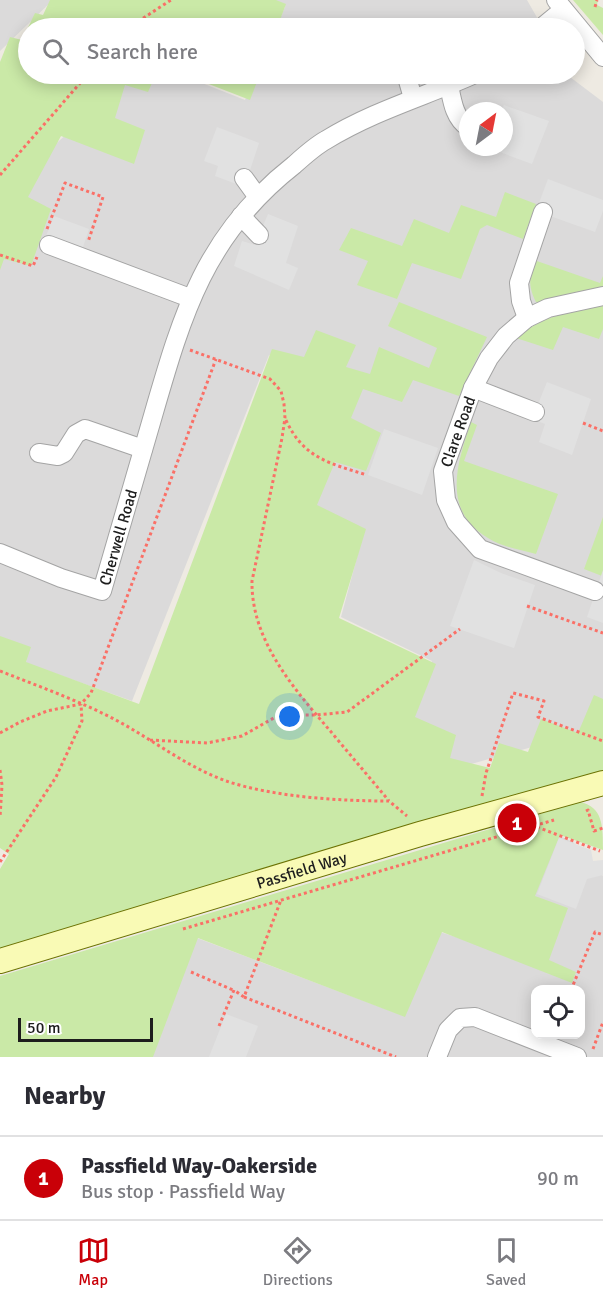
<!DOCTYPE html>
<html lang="en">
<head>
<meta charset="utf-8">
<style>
	:root { --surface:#fff; --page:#f2f2f3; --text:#2b2b33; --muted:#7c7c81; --line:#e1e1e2; --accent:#c90008 }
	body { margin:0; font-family:Signika,sans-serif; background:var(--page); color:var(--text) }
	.controls { position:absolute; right:18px; bottom:18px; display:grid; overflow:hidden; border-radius:12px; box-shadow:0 3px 15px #0003 }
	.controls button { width:54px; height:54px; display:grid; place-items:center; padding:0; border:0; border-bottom:2px solid var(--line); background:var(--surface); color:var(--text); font:30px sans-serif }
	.compass { position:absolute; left:459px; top:102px; width:54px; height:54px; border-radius:50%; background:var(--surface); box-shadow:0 3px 15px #0003; rotate:32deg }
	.scale { position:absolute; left:18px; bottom:15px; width:135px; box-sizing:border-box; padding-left:6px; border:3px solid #1d1d1d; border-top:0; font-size:16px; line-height:21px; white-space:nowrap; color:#1d1d1d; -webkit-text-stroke:4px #fff; paint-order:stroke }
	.you { position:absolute; left:290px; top:717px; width:21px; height:21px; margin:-15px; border:4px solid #fff; border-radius:50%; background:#1a73e8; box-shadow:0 0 0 9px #1a73e833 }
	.badge { display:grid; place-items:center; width:39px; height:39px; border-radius:50%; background:var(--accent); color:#fff; font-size:20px; font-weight:700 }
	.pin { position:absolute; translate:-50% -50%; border:3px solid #fff; box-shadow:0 2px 6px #0006 }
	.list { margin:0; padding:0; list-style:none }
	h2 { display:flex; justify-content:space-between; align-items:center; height:78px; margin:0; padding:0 24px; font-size:26px }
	h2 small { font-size:20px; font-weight:400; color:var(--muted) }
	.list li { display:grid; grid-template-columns:39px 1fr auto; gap:18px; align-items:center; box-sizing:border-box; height:84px; padding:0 24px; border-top:2px solid var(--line) }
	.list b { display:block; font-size:22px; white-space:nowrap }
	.list p { margin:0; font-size:20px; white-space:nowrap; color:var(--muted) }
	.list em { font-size:20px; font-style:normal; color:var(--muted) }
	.icon { flex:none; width:33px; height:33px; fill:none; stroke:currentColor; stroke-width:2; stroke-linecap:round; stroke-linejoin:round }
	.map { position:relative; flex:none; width:603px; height:1057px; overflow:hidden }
	.search { position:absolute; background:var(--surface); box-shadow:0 3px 15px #0003; left:18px; right:18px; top:18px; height:66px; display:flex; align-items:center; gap:15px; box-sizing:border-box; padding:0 21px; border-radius:33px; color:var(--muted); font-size:22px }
	.sheet { height:162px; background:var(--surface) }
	nav { display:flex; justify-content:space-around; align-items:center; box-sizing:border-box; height:84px; border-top:2px solid var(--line); background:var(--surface); font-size:16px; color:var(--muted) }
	nav a { display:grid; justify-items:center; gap:3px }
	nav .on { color:var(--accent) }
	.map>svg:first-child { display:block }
	.residential { fill:#dbdada; fill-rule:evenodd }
	.grass { fill:#cae9a7 }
	.parking { fill:#e1e1e1 }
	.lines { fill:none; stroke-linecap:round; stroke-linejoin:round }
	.street-casing { stroke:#a4a4a4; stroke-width:20 }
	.secondary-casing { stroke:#6c7304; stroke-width:26 }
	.path { stroke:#fa7067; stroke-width:3; stroke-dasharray:3 3; stroke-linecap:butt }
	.street { stroke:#fff; stroke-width:18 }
	.secondary { stroke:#f9fab5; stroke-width:24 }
	.labels { text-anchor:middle; stroke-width:5; stroke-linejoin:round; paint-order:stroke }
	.street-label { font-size:16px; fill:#1d1d1d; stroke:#fff }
</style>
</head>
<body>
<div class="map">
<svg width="603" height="1057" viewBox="0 0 603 1057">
	<rect width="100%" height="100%" fill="#eeeae2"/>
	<path class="residential" d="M 0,0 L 53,0 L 0,51 Z
		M 268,0 L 527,0 L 543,28 L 276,28 L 285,7 Z
		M 142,74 L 179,74 L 245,100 L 256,74 L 568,74 L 570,77 L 603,102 L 603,727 L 457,768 L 410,717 L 432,661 L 341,617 L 363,535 L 305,501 L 353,387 L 269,355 L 132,701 L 26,663 L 28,647 L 0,637 L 0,247 L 41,157 L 116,90 ZM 468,111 L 504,111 L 504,147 L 468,147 Z
		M 555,834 L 573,842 L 603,876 L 603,1057 L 150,1057 L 197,938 L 396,1013 L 437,931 L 506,953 ZM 536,990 L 580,990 L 580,1034 L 536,1034 Z"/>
	<path class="grass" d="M 50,0 L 276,0 L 286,4 L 277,28 L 28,28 L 28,74 L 156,74 L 148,92 L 125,85 L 115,118 L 145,130 L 134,164 L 61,136 L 28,197 L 51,209 L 31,266 L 4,259 L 0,270 L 0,62 L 10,37 L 22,40 L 35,13 L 43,15 Z
		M 573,0 L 598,0 L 597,5 L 603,8 L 603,35 Z
		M 183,74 L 260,74 L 250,100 Z
		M 505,192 L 536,204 L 523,239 L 487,225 L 480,229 L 461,279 L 412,263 L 397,299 L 357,285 L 368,261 L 339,250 L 351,228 L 402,246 L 414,219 L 449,233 L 461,205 L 496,217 Z
		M 534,260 L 600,283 L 603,276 L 603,290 L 546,303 L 536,302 C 528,286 529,277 534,260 Z
		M 399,302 L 487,337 L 459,396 L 413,380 L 402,402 L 363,389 L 351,418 L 381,433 L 366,471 L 335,462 L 317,505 L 366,529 L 339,618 L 436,664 L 415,717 L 456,735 L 450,758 L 490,768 L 499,743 L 528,752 L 541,719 L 578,733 L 594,695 L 603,699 L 603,771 L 0,951 L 0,869 L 9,854 L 0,848 L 0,636 L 31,647 L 26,662 L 139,704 L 272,349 L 304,357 L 316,330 L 356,345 L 346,367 L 370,374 L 379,347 L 429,368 L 437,348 L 388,326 Z
		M 603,306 L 603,329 L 599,339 L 563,327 L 553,350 L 516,338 C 544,315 569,312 603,306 Z
		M 471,422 L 477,425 L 464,461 L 558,494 L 536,554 C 521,550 502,547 488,538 C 441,510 457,464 471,422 Z
		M 603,517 L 603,572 L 602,576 L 584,569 Z
		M 580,802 C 603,807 603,826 603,850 L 560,835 L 535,896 L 568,908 L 549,960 L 576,972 L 572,983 L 442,932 L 405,1017 L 198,938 L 153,1057 L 0,1057 L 0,976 Z"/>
	<path class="parking" d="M 504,105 L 549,121 L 532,164 L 486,147 L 504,147 L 504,111 L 501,111 Z
		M 217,127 L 259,143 L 249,173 L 239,185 L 215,176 L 218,166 L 204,161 Z
		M 548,179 L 603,200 L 603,211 L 595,232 L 536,211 Z
		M 268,214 L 298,226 L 286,263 L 298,268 L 289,290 L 234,266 L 242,241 L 255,245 Z
		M 54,216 L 89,229 L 82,250 L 46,236 Z
		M 547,382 L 591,399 L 572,455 L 539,442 L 545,424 L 532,419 Z
		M 384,429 L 438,448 L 422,495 L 368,475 Z
		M 474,560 L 501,573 L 535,585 L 514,648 L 450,626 Z
		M 603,570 L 603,623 L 587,617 Z
		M 559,838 L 591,850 L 593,861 L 603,860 L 603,875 L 587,879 L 576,909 L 537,894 Z
		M 226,1014 L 258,1026 L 246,1057 L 209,1057 Z"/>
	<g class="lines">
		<g class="street-casing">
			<g id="street">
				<path d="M 556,0 L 603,57"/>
				<path d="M 541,28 L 563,10"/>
				<path d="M 406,74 L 413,98"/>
				<path d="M 449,85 C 452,100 454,118 468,127"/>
				<path d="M 244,178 L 257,196"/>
				<path d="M 241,216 L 259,235"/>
				<path d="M 49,245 L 190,298"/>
				<path d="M 527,318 L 521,301 L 519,283 L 543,212"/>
				<path d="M 473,388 L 535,412"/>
				<path d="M 39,453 L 58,456 L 64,453 L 76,434 L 85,429 L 143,449"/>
				<path id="s1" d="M 0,553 L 61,578 L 102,591 C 118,536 134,481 150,426 C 181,319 202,237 294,165 C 304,156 315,146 326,140 C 373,111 426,96 475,74"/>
				<path id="s2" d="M 595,591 L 480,549 L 456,522 L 446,500 L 443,471 L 473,388 L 489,358 L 506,336 L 527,318 L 548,308 L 603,296"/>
				<path d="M 437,1057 L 448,1030 L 460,1018 L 475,1017 L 577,1057"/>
			</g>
		</g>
		<g class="secondary-casing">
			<g id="secondary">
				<path id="s3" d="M 0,961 L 420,834 L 603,783"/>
			</g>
		</g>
		<path class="path" d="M 595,7 L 597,0
			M 128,28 L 171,0
			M 0,175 L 88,74
			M 47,229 L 65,183 L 103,197 L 88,242
			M 0,255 L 33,266 L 37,257
			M 190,350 L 270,379 L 281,391 L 284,404 L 285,418 L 282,438 L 252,581 C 251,641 295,690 332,733 C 351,756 370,778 389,801
			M 286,420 C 303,458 331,464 367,475
			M 583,423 L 603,431
			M 527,606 L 603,633
			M 0,671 C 38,686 77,700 114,719 C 152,739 185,766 226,781 C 274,797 338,801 389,801 L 407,816
			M 0,733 L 20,722 L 47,711 L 81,704 L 91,693 L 216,359
			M 150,740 L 207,743 L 242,736 L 279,715 L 316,715 L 347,712 L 460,629
			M 0,770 L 2,785 L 0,817
			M 482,796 L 486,773 L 513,693 L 544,701 L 538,717 L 603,741
			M 586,811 L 588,810 L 594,831 L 603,828
			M 537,827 L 600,851
			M 0,862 L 56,777 L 82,721 L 81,704
			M 183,929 L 554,820
			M 191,972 L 233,990
			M 571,990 L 595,932 L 603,935
			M 244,997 L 396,1057
			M 219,1026 L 234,990 L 244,997 L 281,900
			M 593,1049 L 603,1022"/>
		<use href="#street" class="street"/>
		<use href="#secondary" class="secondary"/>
	</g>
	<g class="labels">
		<g class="street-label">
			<text dy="6" stroke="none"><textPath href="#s2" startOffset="254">Clare Road</textPath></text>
			<text dy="6" stroke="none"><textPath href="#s1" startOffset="165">Cherwell Road</textPath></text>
			<text dy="6" stroke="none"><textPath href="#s3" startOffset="315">Passfield Way</textPath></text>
		</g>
	</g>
</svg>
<div class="controls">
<button><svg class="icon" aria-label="locate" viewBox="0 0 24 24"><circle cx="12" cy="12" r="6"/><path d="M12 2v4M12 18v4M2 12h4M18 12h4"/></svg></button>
</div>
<svg class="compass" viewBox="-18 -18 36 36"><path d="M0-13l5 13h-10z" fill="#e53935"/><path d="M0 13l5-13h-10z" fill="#7c7c81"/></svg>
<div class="scale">50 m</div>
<div class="you"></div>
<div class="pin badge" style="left:517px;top:823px">1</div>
<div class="search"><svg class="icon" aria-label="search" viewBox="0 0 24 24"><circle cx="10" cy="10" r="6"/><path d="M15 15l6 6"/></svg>Search here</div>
</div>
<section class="sheet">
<h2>Nearby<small></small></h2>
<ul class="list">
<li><span class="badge">1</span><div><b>Passfield Way-Oakerside</b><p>Bus stop · Passfield Way</p></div><em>90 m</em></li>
</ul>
</section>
<nav>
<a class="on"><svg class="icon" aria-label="map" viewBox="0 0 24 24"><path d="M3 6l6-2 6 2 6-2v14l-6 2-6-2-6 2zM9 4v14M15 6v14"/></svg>Map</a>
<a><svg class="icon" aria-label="directions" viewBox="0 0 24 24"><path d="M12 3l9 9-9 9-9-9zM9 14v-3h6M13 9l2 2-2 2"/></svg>Directions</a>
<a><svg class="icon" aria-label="saved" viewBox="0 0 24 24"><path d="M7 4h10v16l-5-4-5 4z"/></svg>Saved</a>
</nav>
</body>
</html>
